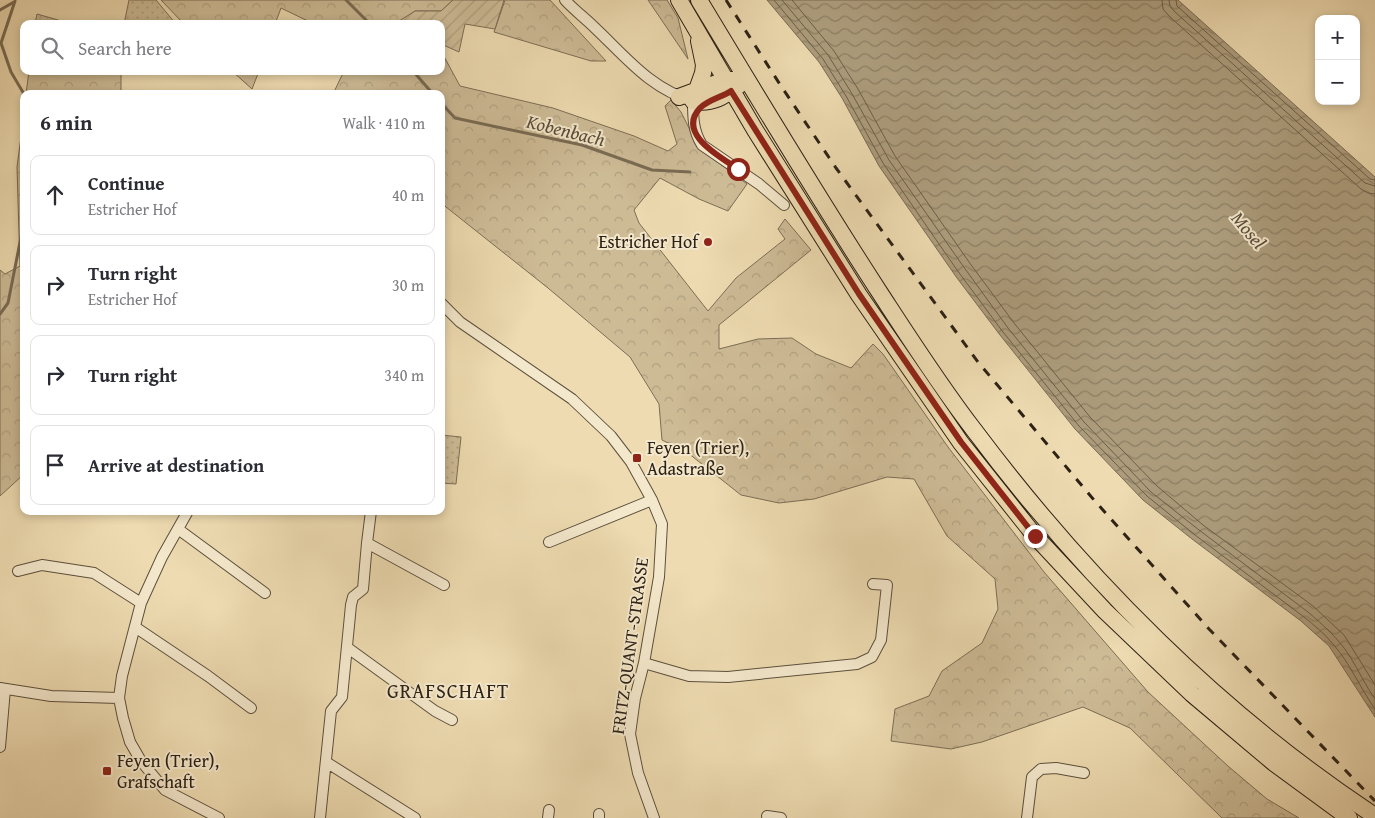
<!DOCTYPE html>
<html lang="en">
<head>
<meta charset="utf-8">
<style>
	:root { --surface:#fff; --page:#f2f2f3; --text:#2b2b33; --muted:#7c7c81; --line:#e1e1e2 }
	body { margin:0; font-family:"Gentium Book Plus",serif; background:var(--page); color:var(--text) }
	.controls { position:absolute; right:15px; top:15px; display:grid; overflow:hidden; border-radius:10px; box-shadow:0 2px 8px #0003 }
	.controls button { width:45px; height:45px; display:grid; place-items:center; padding:0; border:0; border-bottom:1px solid var(--line); background:var(--surface); color:var(--text); font:25px sans-serif }
	.stop { position:absolute; width:15px; height:15px; margin:-11px; border:4px solid #8f2418; border-radius:50%; background:#fff }
	.stop.end { background:#8f2418; border-color:#fff; box-shadow:0 1px 5px #0008 }
	.list { margin:0; padding:0; list-style:none }
	h2 { display:flex; justify-content:space-between; align-items:center; height:65px; margin:0; padding:0 20px; font-size:21px }
	h2 small { font-size:16px; font-weight:400; color:var(--muted) }
	.list li { display:grid; grid-template-columns:32px 1fr auto; gap:15px; align-items:center; box-sizing:border-box; height:80px; margin:0 10px 10px; padding:0 10px; border:1px solid var(--line); border-radius:10px }
	.list b { display:block; font-size:19px; white-space:nowrap }
	.list p { margin:0; font-size:16px; white-space:nowrap; color:var(--muted) }
	.list em { font-size:16px; font-style:normal; color:var(--muted) }
	.icon { flex:none; width:28px; height:28px; fill:none; stroke:currentColor; stroke-width:2; stroke-linecap:round; stroke-linejoin:round }
	.map { position:relative; flex:none; width:1375px; height:818px; overflow:hidden }
	.search { position:absolute; background:var(--surface); box-shadow:0 2px 8px #0003; left:20px; top:20px; width:425px; height:55px; display:flex; align-items:center; gap:12px; box-sizing:border-box; padding:0 18px; border-radius:10px; color:var(--muted); font-size:19px }
	.panel { position:absolute; background:var(--surface); box-shadow:0 2px 8px #0003; left:20px; top:90px; width:425px; height:425px; border-radius:10px }
	.map>svg:first-child { display:block }
	.forest { fill:url(#forest-crowns); stroke:#7c6e56 }
	.park { fill:url(#park-dots); stroke:#7c6e56 }
	.garden { fill:url(#garden-furrows); stroke:#7c6e56 }
	.water { fill:url(#water-waves); stroke:#796b53 }
	.lines { fill:none; stroke-linecap:round; stroke-linejoin:round }
	.shore { stroke:#6c5e48; stroke-width:1 }
	.stream { stroke:#796b53; stroke-width:3 }
	.street-casing { stroke:#5c503c; stroke-width:12 }
	.primary-casing { stroke:#2c2115; stroke-width:18 }
	.street { stroke:#f4e8cc; stroke-width:10 }
	.primary { stroke:#eedbb1; stroke-width:16 }
	.rail { stroke:#2c2115; stroke-width:3; stroke-dasharray:9 9; stroke-linecap:butt }
	.route { stroke:#8f2418; stroke-width:6 }
	.poi-dot { fill:#8f2418; stroke:#f4e8cc; stroke-width:2 }
	.labels { text-anchor:middle; stroke-width:4; stroke-linejoin:round; paint-order:stroke }
	.poi-label { font-size:18px; fill:#2c2115; stroke:#f4e8cc; text-anchor:start }
	.street-label { font-size:18px; fill:#2c2115; stroke:#f4e8cc }
	.water-label { font-size:19px; font-style:italic; fill:#594c39; stroke:#f4e8cc }
	.quarter-label { font-size:20px; letter-spacing:1px; fill:#2c2115; stroke:#f4e8cc }
</style>
</head>
<body>
<div class="map">
<svg width="1375" height="818" viewBox="0 0 1375 818">
	<defs>
		<pattern id="forest-crowns" width="20" height="18" patternUnits="userSpaceOnUse" patternTransform="scale(1.25)"><rect width="20" height="18" fill="#cdbb96"/><path d="M2 6a3 3 0 1 1 6 0M12 15a3 3 0 1 1 6 0" fill="none" stroke="#b0a080"/></pattern>
		<pattern id="park-dots" width="8" height="8" patternUnits="userSpaceOnUse" patternTransform="scale(1.25)"><rect width="8" height="8" fill="#cdbb96"/><path d="M2 2h.1M6 6h.1" fill="none" stroke="#b0a080" stroke-width="1.8" stroke-linecap="round"/></pattern>
		<pattern id="garden-furrows" width="10" height="10" patternUnits="userSpaceOnUse" patternTransform="scale(1.25)"><rect width="10" height="10" fill="#cdbb96"/><path d="M-1 1l2-2M0 10L10 0M9 11l2-2" fill="none" stroke="#b0a080"/></pattern>
		<pattern id="water-waves" width="16" height="10" patternUnits="userSpaceOnUse" patternTransform="scale(1.25)"><rect width="16" height="10" fill="#ac9c7c"/><path d="M0 5q4-4 8 0t8 0" fill="none" stroke="#8c7f64"/></pattern>
	</defs>
	<rect width="100%" height="100%" fill="#eedbb1"/>
	<filter id="stains"><feTurbulence type="fractalNoise" baseFrequency=".004" numOctaves="4"/><feColorMatrix values="0 0 0 0 .2 0 0 0 0 .09 0 0 0 0 .02 0 0 0 .5 -.17"/></filter>
	<radialGradient id="worn" r=".72"><stop offset=".6" stop-color="#630" stop-opacity="0"/><stop offset="1" stop-color="#630" stop-opacity=".3"/></radialGradient>
	<path class="forest" d="M 161,0 L 453,0 L 441,11 L 415,11 L 398,24 L 358,24 L 352,22 L 350,24 L 314,24 L 281,8 L 275,24 L 184,24 Z
		M 505,0 L 550,0 L 606,61 L 591,61 L 494,32 Z
		M 648,0 L 667,0 L 678,18 L 688,59 Z
		M 37,14 L 72,24 L 35,24 Z
		M 441,51 L 460,86 L 553,108 L 634,136 L 668,151 L 677,144 L 665,106 L 671,100 L 681,112 L 699,148 L 747,184 L 728,211 L 699,199 L 660,178 L 634,210 L 639,223 L 708,311 L 736,278 L 785,239 L 778,229 L 785,219 L 811,250 L 719,325 L 719,349 L 758,339 L 792,338 L 816,354 L 851,368 L 873,344 L 883,354 L 948,447 L 1044,572 L 1148,692 L 1229,767 L 1267,799 L 1299,818 L 1222,818 L 1130,728 L 1083,707 L 982,742 L 951,749 L 891,741 L 895,709 L 929,696 L 942,671 L 982,643 L 998,609 L 995,579 L 947,536 L 914,479 L 887,477 L 814,499 L 779,503 L 741,495 L 688,453 L 662,440 L 659,404 L 630,357 L 548,288 L 441,203 L 441,94 L 333,94 L 344,71 L 441,71 Z
		M 29,71 L 121,71 L 121,94 L 26,94 Z
		M 232,71 L 259,71 L 252,89 Z
		M 24,114 L 24,474 L 0,496 L 0,270 L 5,274 L 20,266 L 17,167 Z"/>
	<path class="park" d="M 129,0 L 156,0 L 176,24 L 124,24 Z
		M 441,435 L 461,437 L 456,484 L 441,483 Z"/>
	<path class="garden" d="M 453,0 L 504,0 L 495,29 L 465,24 L 459,52 L 441,44 L 441,24 L 396,23 L 415,11 L 441,11 Z"/>
	<path class="water" d="M 767,0 L 1178,0 L 1375,177 L 1375,717 L 1329,646 L 1301,621 L 1192,539 L 1143,500 L 1075,429 L 1000,335 L 957,278 L 879,166 L 842,98 L 819,62 Z"/>
	<g class="lines">
		<path class="shore" d="M 774,0 L 823,59 L 846,96 L 883,163 L 957,270 L 1003,332 L 1079,426 L 1147,496 L 1195,535 L 1304,617 C 1314,625 1325,634 1333,644 C 1350,663 1360,688 1375,709
			M 782,0 L 828,55 L 851,92 L 889,160 L 963,266 L 1008,328 L 1084,422 L 1151,492 L 1199,530 L 1308,612 C 1323,625 1338,638 1349,655 C 1358,669 1365,685 1375,699
			M 792,0 L 834,51 L 858,89 L 895,156 L 969,262 L 1014,323 L 1090,417 L 1157,486 L 1203,525 L 1313,606 L 1344,635 L 1375,685
			M 1162,0 L 1163,9 L 1169,16 L 1361,189 L 1368,193 L 1375,194
			M 1169,0 L 1170,6 L 1174,11 L 1365,183 L 1375,186
			M 1176,0 L 1177,6 L 1370,179 L 1375,180"/>
		<path class="stream" d="M 346,0 L 370,24
			M 15,1 L 1,43 L 11,72 L 24,94
			M 0,10 L 14,2
			M 413,71 L 433,94
			M 441,103 L 455,118 L 582,145 L 652,170 L 690,172
			M 0,314 L 8,303 L 24,222"/>
		<g class="street-casing">
			<path id="street" d="M 565,0 C 574,10 585,18 594,27 C 625,56 650,89 693,101 C 693,117 693,131 702,145 L 759,184 L 784,205
				M 441,303 L 460,322 L 572,399 L 611,436 L 631,462 L 652,500 L 662,524 L 659,577 L 644,663 L 635,698 L 630,734 L 638,773 L 654,818
				M 188,511 L 162,557 L 141,603 L 122,676 L 119,698 L 123,718 L 130,742 L 141,761 L 165,790 L 219,818
				M 178,529 L 265,593
				M 549,542 L 652,500
				M 367,543 L 371,511
				M 18,571 L 42,565 L 94,573 L 141,603
				M 135,627 L 208,676 L 251,708
				M 348,648 L 435,711 L 452,720
				M 644,663 L 689,676 L 728,677 L 857,664 L 872,657 L 881,640 L 887,585 L 873,584
				M 0,688 L 51,696 L 119,698
				M 0,747 L 5,689
				M 326,762 L 415,818
				M 599,814 L 599,818
				M 767,816 L 781,818
				M 320,818 L 331,711 L 342,697 L 351,605 L 353,597 L 363,589 L 367,543 L 444,585
				M 548,818 L 549,810
				M 1027,818 L 1032,777 L 1041,769 L 1056,768 L 1084,773"/>
		</g>
		<g class="primary-casing">
			<path id="primary" d="M 679,0 L 755,130 L 859,295 L 961,443 L 1035,536 L 1105,611 L 1192,694 L 1274,763 L 1349,818
				M 699,0 C 758,98 817,196 880,293 C 910,339 940,386 974,430 C 1085,578 1220,714 1375,816
				M 699,41 L 704,65 L 703,73 L 693,101 C 713,104 723,97 739,85
				M 679,97 L 725,80 L 737,80"/>
		</g>
		<use href="#street" class="street"/>
		<use href="#primary" class="primary"/>
		<path class="rail" d="M 726,0 L 781,86 L 836,168 L 978,362 L 1094,500 L 1209,629 L 1375,801"/>
	</g>
	<g class="lines">
		<path class="route" d="M 738,169 C 721,157 676,134 700,108 C 708,100 722,97 731,91 L 859,294 L 961,442 L 1035,536"/>
	</g>
	<g class="poi-dot">
		<circle cx="708" cy="242" r="5"/>
		<rect x="632" y="453" width="10" height="10" rx="2.5"/>
		<rect x="102" y="766" width="10" height="10" rx="2.5"/>
	</g>
	<g class="labels">
		<g class="poi-label">
			<text x="698" y="248" text-anchor="end">Estricher Hof</text>
			<text x="647" y="454">Feyen (Trier),<tspan x="647" dy="21">Adastraße</tspan></text>
			<text x="117" y="767">Feyen (Trier),<tspan x="117" dy="21">Grafschaft</tspan></text>
		</g>
		<g class="street-label">
			<text transform="translate(630 646) rotate(-82)" y="6">FRITZ-QUANT-STRASSE</text>
		</g>
		<g class="water-label">
			<text transform="translate(566 130) rotate(14)" y="7">Kobenbach</text>
			<text transform="translate(1249 230) rotate(50)" y="7">Mosel</text>
		</g>
		<g class="quarter-label">
			<text x="448" y="698">GRAFSCHAFT</text>
		</g>
	</g>
	<rect width="100%" height="100%" filter="url(#stains)"/>
	<rect width="100%" height="100%" fill="url(#worn)"/>
</svg>
<div class="controls">
<button>+</button>
<button>−</button>
</div>
<div class="stop" style="left:738px;top:169px"></div>
<div class="stop end" style="left:1035px;top:536px"></div>
<div class="search"><svg class="icon" aria-label="search" viewBox="0 0 24 24"><circle cx="10" cy="10" r="6"/><path d="M15 15l6 6"/></svg>Search here</div>
<section class="panel">
<h2>6 min<small>Walk · 410 m</small></h2>
<ul class="list">
<li><svg class="icon" aria-label="ahead" viewBox="0 0 24 24"><path d="M12 20V5M6 11l6-6 6 6"/></svg><div><b>Continue</b><p>Estricher Hof</p></div><em>40 m</em></li>
<li><svg class="icon" aria-label="right" viewBox="0 0 24 24"><path d="M7 20v-9h11M14 6l5 5-5 5"/></svg><div><b>Turn right</b><p>Estricher Hof</p></div><em>30 m</em></li>
<li><svg class="icon" aria-label="right" viewBox="0 0 24 24"><path d="M7 20v-9h11M14 6l5 5-5 5"/></svg><div><b>Turn right</b></div><em>340 m</em></li>
<li><svg class="icon" aria-label="arrive" viewBox="0 0 24 24"><path d="M6 21V4h12l-3 4 3 4H6"/></svg><div><b>Arrive at destination</b></div></li>
</ul>
</section>
</div>
</body>
</html>
